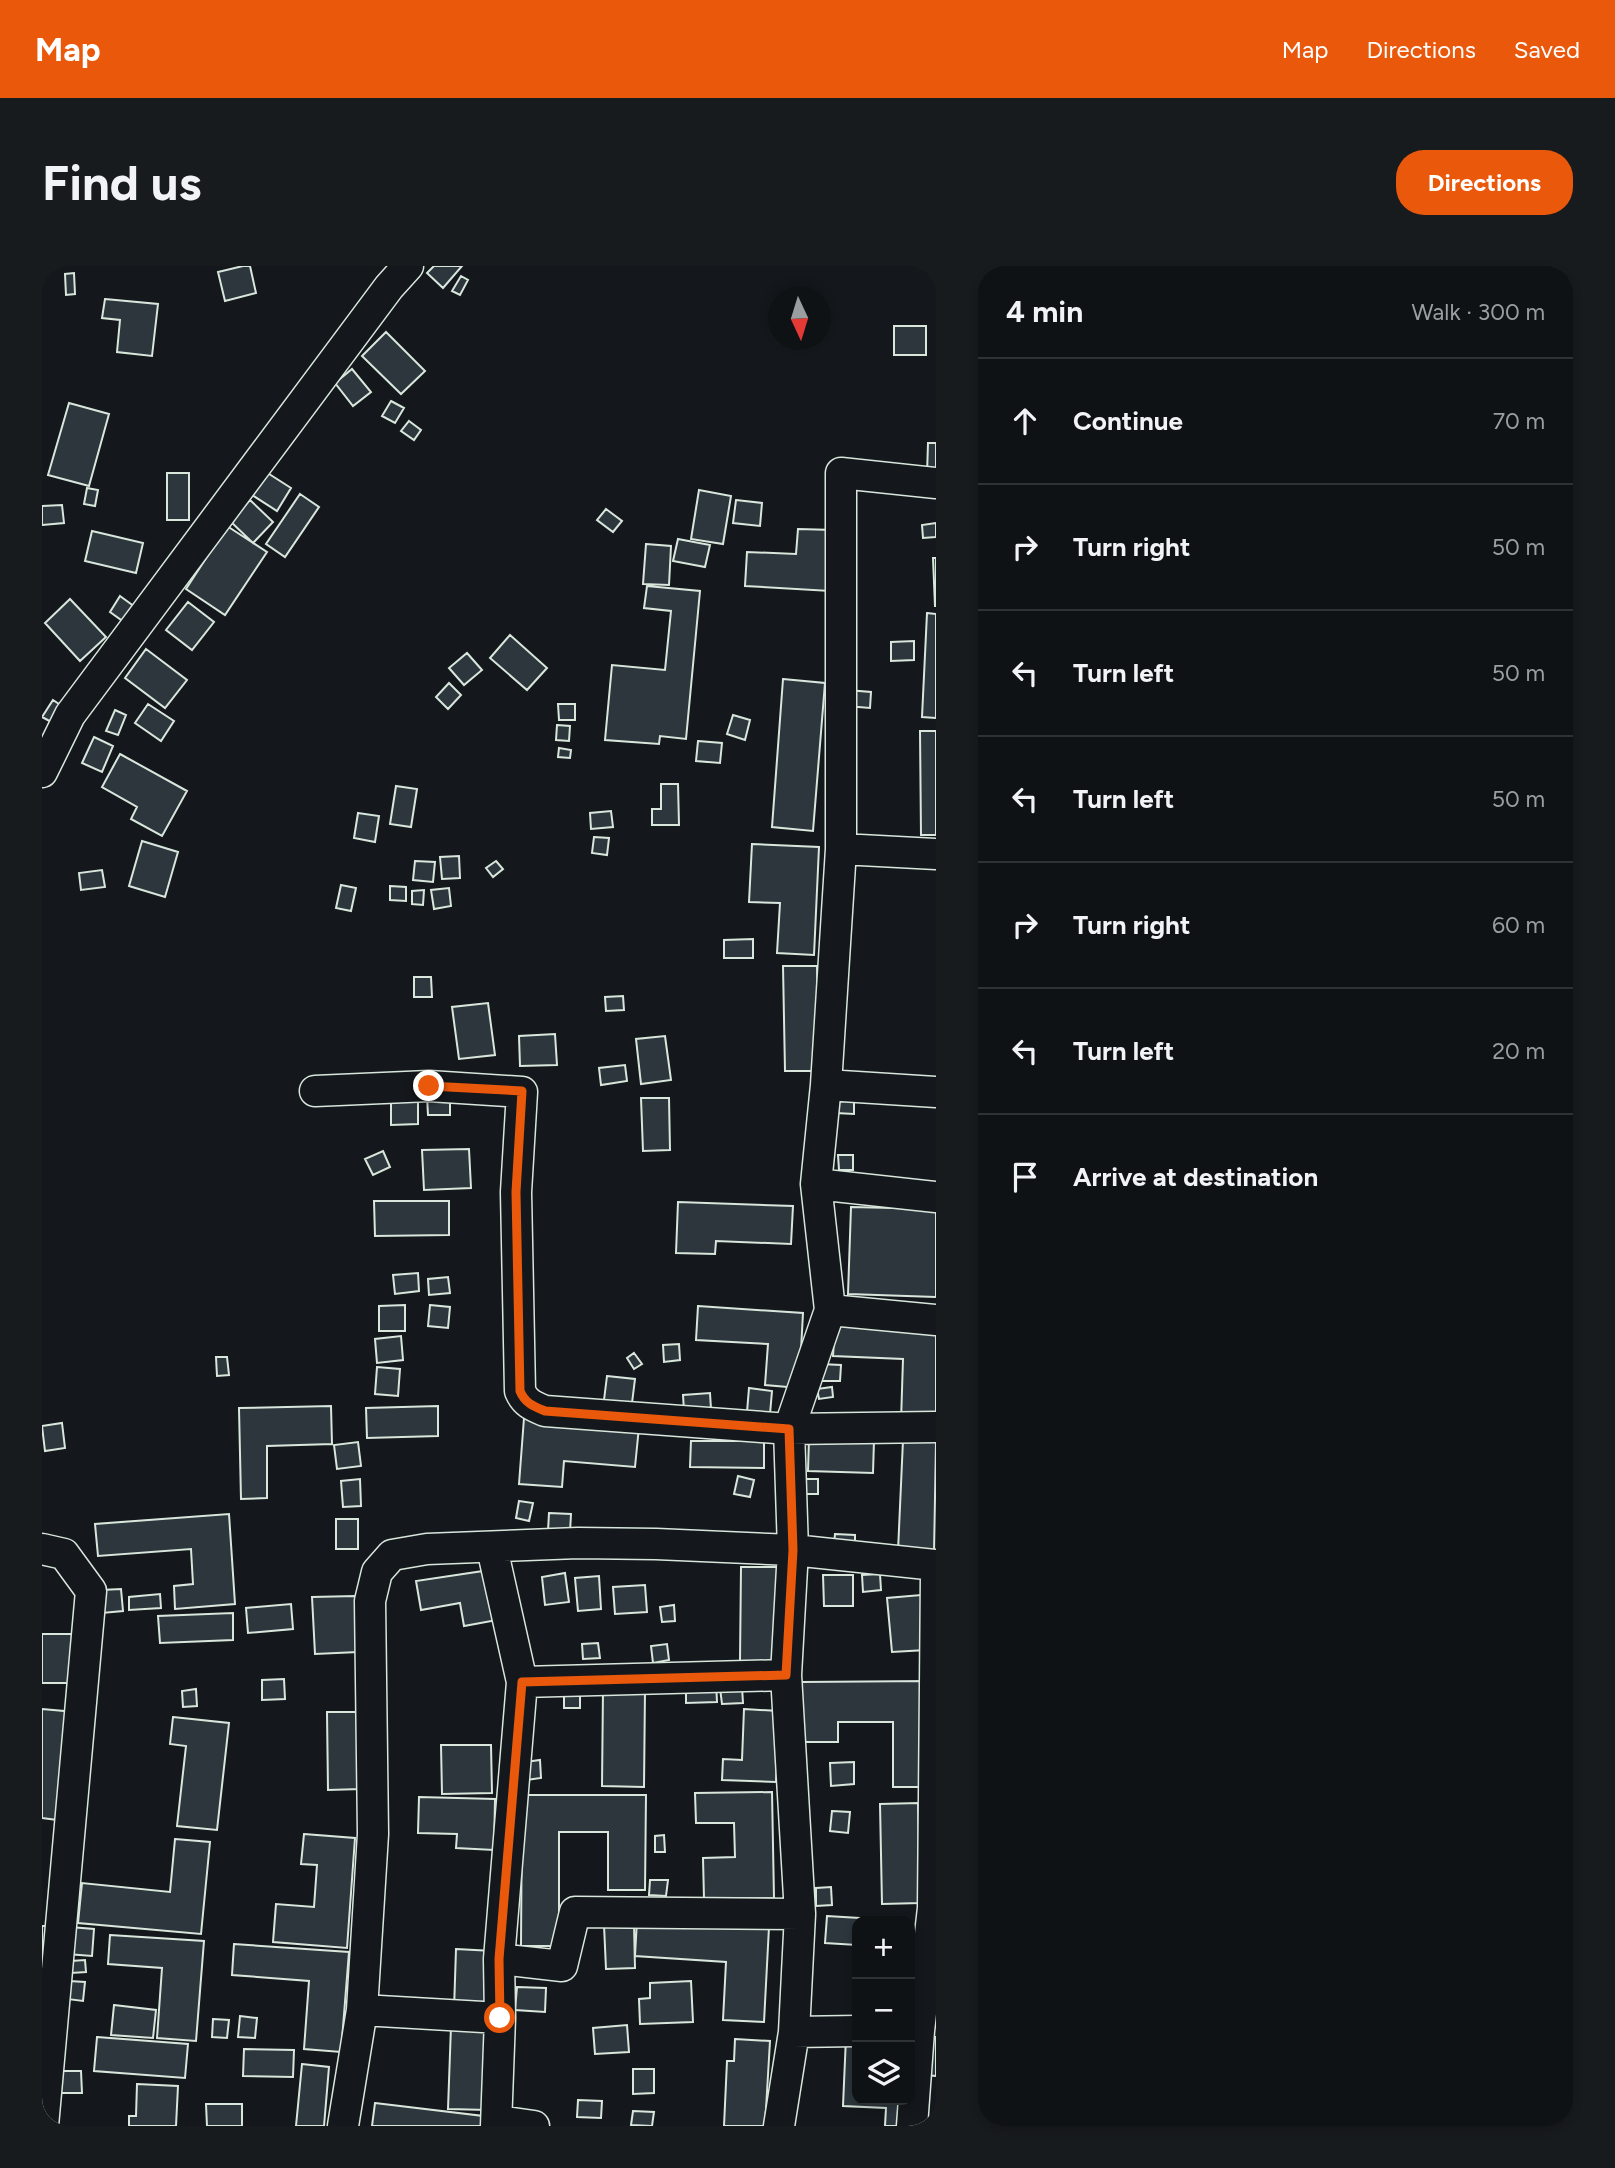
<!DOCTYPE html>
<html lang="en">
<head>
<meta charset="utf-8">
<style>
	:root { --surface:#0f1215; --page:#181b1e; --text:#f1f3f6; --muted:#9b9ea0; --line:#2f3234; --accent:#ea580c }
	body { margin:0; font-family:Figtree,sans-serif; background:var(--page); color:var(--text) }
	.controls { position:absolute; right:21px; bottom:21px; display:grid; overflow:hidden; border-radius:14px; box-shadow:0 4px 10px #0003 }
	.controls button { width:63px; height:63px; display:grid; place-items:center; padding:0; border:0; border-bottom:2px solid var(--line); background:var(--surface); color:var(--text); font:35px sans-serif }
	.compass { position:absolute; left:726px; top:21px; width:63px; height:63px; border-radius:50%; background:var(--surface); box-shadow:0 4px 10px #0003; rotate:176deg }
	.stop { position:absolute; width:21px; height:21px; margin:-16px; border:5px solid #ea580c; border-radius:50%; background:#fff }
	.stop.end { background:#ea580c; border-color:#fff; box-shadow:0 2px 7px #0008 }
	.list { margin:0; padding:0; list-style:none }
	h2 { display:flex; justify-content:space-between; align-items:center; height:91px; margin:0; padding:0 28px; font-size:30px }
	h2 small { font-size:23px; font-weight:400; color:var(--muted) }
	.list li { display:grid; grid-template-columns:46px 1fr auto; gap:21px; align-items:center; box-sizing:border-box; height:126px; padding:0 28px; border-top:2px solid var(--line) }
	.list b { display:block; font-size:26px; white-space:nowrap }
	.list em { font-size:23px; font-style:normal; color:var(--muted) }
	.icon { flex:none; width:38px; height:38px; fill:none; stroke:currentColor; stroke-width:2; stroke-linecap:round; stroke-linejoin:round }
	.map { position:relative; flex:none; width:894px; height:1860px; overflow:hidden; border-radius:28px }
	header { display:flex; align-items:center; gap:42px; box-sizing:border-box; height:98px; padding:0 35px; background:var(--accent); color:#fff }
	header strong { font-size:33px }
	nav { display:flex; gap:38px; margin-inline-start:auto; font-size:24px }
	.intro { display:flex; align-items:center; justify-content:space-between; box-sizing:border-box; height:168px; padding:0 42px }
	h1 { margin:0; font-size:49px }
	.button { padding:18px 32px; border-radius:28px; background:var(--accent); color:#fff; font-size:24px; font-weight:700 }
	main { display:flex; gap:42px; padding:0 42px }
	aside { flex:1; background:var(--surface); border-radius:28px; box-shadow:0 4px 10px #0003 }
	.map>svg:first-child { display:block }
	.building { fill:#2c363c; stroke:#d8e6dc; stroke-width:2 }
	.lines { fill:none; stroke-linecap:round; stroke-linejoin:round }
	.street-casing { stroke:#d8e6dc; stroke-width:33 }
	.street { stroke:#14181c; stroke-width:30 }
	.route { stroke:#ea580c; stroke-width:9 }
</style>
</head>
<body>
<header>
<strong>Map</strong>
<nav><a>Map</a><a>Directions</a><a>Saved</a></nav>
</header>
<div class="intro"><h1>Find us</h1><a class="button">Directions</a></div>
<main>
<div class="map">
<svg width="894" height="1860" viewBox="0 0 894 1860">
	<rect width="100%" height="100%" fill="#14181c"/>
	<path class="building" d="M 201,0 L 208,0 L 214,27 L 183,35 L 176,6 Z
		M 392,0 L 420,0 L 401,22 L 385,7 Z
		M 32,7 L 33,28 L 24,29 L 23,8 Z
		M 419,10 L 426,14 L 418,29 L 410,25 Z
		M 63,33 L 116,38 L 110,90 L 75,86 L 78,54 L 60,52 Z
		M 852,60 L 884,60 L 884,89 L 852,89 Z
		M 344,66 L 383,105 L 359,128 L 320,90 Z
		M 310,103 L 329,126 L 311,140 L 293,117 Z
		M 349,135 L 362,142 L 353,157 L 340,150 Z
		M 27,137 L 67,148 L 47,220 L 6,209 Z
		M 367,155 L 379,164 L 372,174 L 359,165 Z
		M 886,177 L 894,177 L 894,209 L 885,208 Z
		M 224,206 L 249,222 L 235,245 L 210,229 Z
		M 125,207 L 147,207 L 147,254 L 125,254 Z
		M 45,222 L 56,224 L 53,240 L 42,238 Z
		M 657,224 L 689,230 L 681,278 L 649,273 Z
		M 258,228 L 277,241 L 243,291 L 224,278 Z
		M 208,234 L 231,256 L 211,277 L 188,255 Z
		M 694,234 L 720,237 L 718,260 L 691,257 Z
		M 20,239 L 22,257 L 0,259 L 0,240 Z
		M 564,243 L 580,255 L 571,266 L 555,254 Z
		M 894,257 L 894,271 L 881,272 L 880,259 Z
		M 185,260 L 225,286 L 183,349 L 144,323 Z
		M 756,263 L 792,264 L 788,325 L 703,320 L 705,286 L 754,288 Z
		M 50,265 L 101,277 L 94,307 L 43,295 Z
		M 636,273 L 668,279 L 663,301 L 631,295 Z
		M 604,278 L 629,280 L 627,319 L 601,318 Z
		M 891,292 L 894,292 L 894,340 L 893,340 Z
		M 605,320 L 658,325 L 644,473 L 618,470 L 617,478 L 563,474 L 570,399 L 623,404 L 629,345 L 602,342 Z
		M 78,330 L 93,341 L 82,356 L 68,346 Z
		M 28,333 L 64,371 L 38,395 L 3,357 Z
		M 146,336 L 172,356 L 150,384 L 124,364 Z
		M 885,347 L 894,348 L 894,452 L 880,451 Z
		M 468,369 L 505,402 L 485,424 L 448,392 Z
		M 872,375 L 872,394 L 849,395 L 849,376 Z
		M 104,383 L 145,414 L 123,442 L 83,412 Z
		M 425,387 L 440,404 L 422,419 L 407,402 Z
		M 741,413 L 783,417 L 771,565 L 730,561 Z
		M 407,417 L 419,429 L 406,443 L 394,431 Z
		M 805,424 L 829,426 L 828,442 L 804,440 Z
		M 11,434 L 23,442 L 13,458 L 0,451 Z
		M 106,438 L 132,455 L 119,475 L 93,457 Z
		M 516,438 L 533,438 L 533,454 L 517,454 Z
		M 73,444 L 84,449 L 76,469 L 64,465 Z
		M 691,449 L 708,454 L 703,474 L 685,468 Z
		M 515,459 L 528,460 L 527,475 L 514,474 Z
		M 878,465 L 894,465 L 894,569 L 879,569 Z
		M 52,471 L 71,480 L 60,506 L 40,497 Z
		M 656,475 L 680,477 L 678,497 L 654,495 Z
		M 517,482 L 529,484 L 528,492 L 516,491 Z
		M 78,488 L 145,525 L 120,570 L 89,553 L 95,541 L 60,521 Z
		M 619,518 L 636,518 L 637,559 L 610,559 L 610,543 L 619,543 Z
		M 354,520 L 375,523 L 369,561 L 348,558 Z
		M 569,545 L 571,561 L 549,563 L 548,547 Z
		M 316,547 L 337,550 L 333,576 L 312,572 Z
		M 552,571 L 567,572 L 565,589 L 550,587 Z
		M 100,575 L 136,586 L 123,631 L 87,620 Z
		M 710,578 L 777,581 L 772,689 L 735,687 L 738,637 L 707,636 Z
		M 417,590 L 418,612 L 400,613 L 398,591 Z
		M 373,595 L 393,596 L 391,616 L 371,614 Z
		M 454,595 L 461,603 L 451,611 L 444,602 Z
		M 60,604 L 63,621 L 39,624 L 37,607 Z
		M 299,619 L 314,622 L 309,645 L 294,642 Z
		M 348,620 L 364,621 L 364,635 L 348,634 Z
		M 407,622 L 409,640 L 392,643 L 389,624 Z
		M 382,624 L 381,639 L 370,638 L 370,625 Z
		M 711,673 L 711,692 L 682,692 L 682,674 Z
		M 741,700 L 775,700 L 777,805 L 743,805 Z
		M 372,711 L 389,711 L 390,731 L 372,731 Z
		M 581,730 L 582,744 L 564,745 L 563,731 Z
		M 446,737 L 453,789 L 417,793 L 410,741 Z
		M 513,768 L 515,799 L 478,800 L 477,770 Z
		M 623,770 L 629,814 L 599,818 L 594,773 Z
		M 583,799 L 585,815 L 559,819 L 557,802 Z
		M 794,829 L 812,829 L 812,848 L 794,847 Z
		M 385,830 L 408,830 L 408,849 L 386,849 Z
		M 599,832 L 627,832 L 628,884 L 601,885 Z
		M 349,834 L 376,834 L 376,858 L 349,859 Z
		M 427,883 L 429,922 L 382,924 L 380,884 Z
		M 341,885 L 348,901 L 331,909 L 323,893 Z
		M 796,889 L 811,889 L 811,904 L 797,904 Z
		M 332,935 L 407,935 L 407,969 L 333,970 Z
		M 636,936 L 751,940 L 749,978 L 674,975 L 673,988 L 634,987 Z
		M 809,941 L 894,943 L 894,1031 L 806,1028 Z
		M 376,1007 L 377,1025 L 353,1028 L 351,1009 Z
		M 406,1011 L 408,1027 L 387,1029 L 386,1013 Z
		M 363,1039 L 363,1065 L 337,1065 L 337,1040 Z
		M 388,1039 L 408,1041 L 406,1062 L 386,1060 Z
		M 656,1040 L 761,1047 L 757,1122 L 723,1119 L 726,1078 L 654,1074 Z
		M 793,1058 L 894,1062 L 894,1157 L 859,1156 L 861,1093 L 791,1090 Z
		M 359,1070 L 361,1094 L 335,1097 L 333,1073 Z
		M 637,1078 L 638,1094 L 622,1096 L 621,1079 Z
		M 592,1087 L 600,1098 L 592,1103 L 585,1092 Z
		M 174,1091 L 185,1091 L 187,1109 L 175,1110 Z
		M 778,1098 L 799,1099 L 798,1115 L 777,1115 Z
		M 335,1101 L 358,1103 L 356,1130 L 333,1128 Z
		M 565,1110 L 593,1113 L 589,1145 L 561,1142 Z
		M 790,1121 L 791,1131 L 777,1133 L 775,1123 Z
		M 707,1122 L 730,1125 L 728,1148 L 705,1146 Z
		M 668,1127 L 669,1143 L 642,1145 L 641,1129 Z
		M 289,1140 L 290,1178 L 225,1180 L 225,1232 L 199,1233 L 197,1142 Z
		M 396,1140 L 396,1170 L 325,1172 L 324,1142 Z
		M 482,1152 L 597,1161 L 593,1201 L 522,1195 L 520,1221 L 477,1218 Z
		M 20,1157 L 23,1182 L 3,1185 L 0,1160 Z
		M 767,1172 L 832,1174 L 831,1207 L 766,1205 Z
		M 861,1174 L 894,1176 L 892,1287 L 856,1285 Z
		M 649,1175 L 722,1175 L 722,1202 L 648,1201 Z
		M 316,1176 L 319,1200 L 295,1203 L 292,1179 Z
		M 696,1210 L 712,1214 L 708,1231 L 692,1228 Z
		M 318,1213 L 319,1240 L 301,1241 L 299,1215 Z
		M 761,1213 L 776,1213 L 776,1228 L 761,1228 Z
		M 477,1235 L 491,1237 L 487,1255 L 474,1252 Z
		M 507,1247 L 529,1248 L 528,1266 L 506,1265 Z
		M 187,1248 L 193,1338 L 133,1343 L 132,1320 L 151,1318 L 149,1283 L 56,1290 L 53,1258 Z
		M 294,1253 L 316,1253 L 316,1283 L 294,1283 Z
		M 793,1268 L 813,1269 L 813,1280 L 792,1279 Z
		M 699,1301 L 739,1301 L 737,1395 L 698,1395 Z
		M 448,1304 L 455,1354 L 422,1360 L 418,1337 L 379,1344 L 374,1315 Z
		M 523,1307 L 527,1336 L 503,1339 L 500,1311 Z
		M 838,1308 L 839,1324 L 821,1326 L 820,1309 Z
		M 781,1309 L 811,1309 L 811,1340 L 782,1340 Z
		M 557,1310 L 559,1343 L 536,1345 L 533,1312 Z
		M 603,1319 L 605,1346 L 573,1348 L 571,1321 Z
		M 79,1323 L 81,1345 L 60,1347 L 59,1324 Z
		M 118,1328 L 119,1342 L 87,1344 L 87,1331 Z
		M 879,1329 L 884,1384 L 850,1386 L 845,1332 Z
		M 313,1330 L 316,1386 L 273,1388 L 270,1331 Z
		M 249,1338 L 251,1363 L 206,1367 L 204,1342 Z
		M 632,1339 L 633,1355 L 620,1356 L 618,1341 Z
		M 191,1347 L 191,1374 L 118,1377 L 116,1350 Z
		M 0,1368 L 31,1368 L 31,1417 L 0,1417 Z
		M 556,1377 L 558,1392 L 541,1393 L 540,1378 Z
		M 625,1378 L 627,1394 L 611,1397 L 609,1380 Z
		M 242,1413 L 243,1433 L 220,1434 L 220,1414 Z
		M 887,1415 L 888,1521 L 851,1521 L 851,1456 L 796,1456 L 796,1476 L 758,1476 L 759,1416 Z
		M 674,1416 L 675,1436 L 644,1437 L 644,1417 Z
		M 700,1421 L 701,1437 L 680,1438 L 678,1422 Z
		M 154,1423 L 155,1440 L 141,1441 L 140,1425 Z
		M 561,1423 L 603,1423 L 602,1521 L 560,1520 Z
		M 522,1430 L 538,1430 L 538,1442 L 522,1442 Z
		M 0,1443 L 33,1446 L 23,1555 L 0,1552 Z
		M 702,1443 L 737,1445 L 734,1516 L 680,1514 L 681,1493 L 700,1494 Z
		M 285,1446 L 318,1446 L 319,1523 L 286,1524 Z
		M 131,1451 L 187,1457 L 175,1564 L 135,1560 L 144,1480 L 128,1478 Z
		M 399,1479 L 449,1479 L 450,1527 L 400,1528 Z
		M 498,1494 L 499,1512 L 484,1514 L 483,1496 Z
		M 812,1496 L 812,1518 L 789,1520 L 788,1497 Z
		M 730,1526 L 732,1632 L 662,1633 L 661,1592 L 693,1591 L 692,1557 L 654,1557 L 653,1527 Z
		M 480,1529 L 604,1529 L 603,1624 L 566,1624 L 566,1566 L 517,1566 L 517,1680 L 479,1680 Z
		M 377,1531 L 453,1533 L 452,1584 L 414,1582 L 415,1568 L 376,1567 Z
		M 876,1537 L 878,1637 L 840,1638 L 838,1538 Z
		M 790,1545 L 808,1546 L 806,1567 L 788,1565 Z
		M 262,1568 L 313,1572 L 305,1682 L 231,1676 L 234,1638 L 272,1641 L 275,1599 L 259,1598 Z
		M 622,1569 L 623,1586 L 613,1586 L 613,1570 Z
		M 133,1573 L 168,1576 L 159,1668 L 36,1657 L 40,1617 L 128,1626 Z
		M 608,1614 L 626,1614 L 624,1630 L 607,1629 Z
		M 789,1621 L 790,1639 L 774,1640 L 774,1622 Z
		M 785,1650 L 867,1655 L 815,1655 L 815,1679 L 783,1677 Z
		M 595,1654 L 727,1661 L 722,1756 L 681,1754 L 684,1696 L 593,1690 Z
		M 592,1658 L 593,1702 L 564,1703 L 562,1659 Z
		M 0,1660 L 15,1660 L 13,1693 L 0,1692 Z
		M 28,1661 L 52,1663 L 50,1690 L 25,1688 Z
		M 68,1669 L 162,1675 L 154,1775 L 115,1772 L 120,1702 L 66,1698 Z
		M 192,1678 L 307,1686 L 299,1786 L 262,1783 L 267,1715 L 190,1709 Z
		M 414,1683 L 451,1685 L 450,1744 L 412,1744 Z
		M 43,1694 L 44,1706 L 29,1707 L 29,1695 Z
		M 27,1715 L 43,1716 L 41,1735 L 25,1733 Z
		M 649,1715 L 651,1756 L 598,1758 L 597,1733 L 608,1732 L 608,1717 Z
		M 475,1721 L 504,1722 L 503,1746 L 473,1744 Z
		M 72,1739 L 114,1744 L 111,1772 L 69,1769 Z
		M 198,1750 L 215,1752 L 213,1772 L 196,1771 Z
		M 171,1753 L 187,1754 L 185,1772 L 170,1771 Z
		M 585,1759 L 587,1786 L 553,1788 L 551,1762 Z
		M 409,1760 L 449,1762 L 446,1844 L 406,1843 Z
		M 886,1770 L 894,1771 L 894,1810 L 884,1809 Z
		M 55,1771 L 146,1778 L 143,1812 L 52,1805 Z
		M 804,1771 L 815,1771 L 815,1834 L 864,1834 L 863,1860 L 843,1860 L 844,1842 L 801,1840 Z
		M 693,1773 L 728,1775 L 723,1860 L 682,1860 L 685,1795 L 692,1795 Z
		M 202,1783 L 252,1784 L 251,1811 L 201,1810 Z
		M 260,1798 L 287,1801 L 282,1860 L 254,1860 Z
		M 591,1803 L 612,1803 L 612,1827 L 591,1828 Z
		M 19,1805 L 39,1805 L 40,1827 L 19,1827 Z
		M 95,1818 L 136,1820 L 134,1860 L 87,1860 L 87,1850 L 94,1850 Z
		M 536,1834 L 560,1835 L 559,1852 L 535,1851 Z
		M 333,1837 L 441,1850 L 440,1860 L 330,1860 Z
		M 164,1838 L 200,1838 L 200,1860 L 165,1860 Z
		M 591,1845 L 612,1846 L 610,1860 L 589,1859 Z"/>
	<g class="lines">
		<g class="street-casing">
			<path id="street" d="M 0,506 L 28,449 L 347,21 L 366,0
				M 799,583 L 894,588
				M 784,819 L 894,826
				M 273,825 L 387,820 L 480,826 L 474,926 L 478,1125 C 483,1137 491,1140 503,1145 L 747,1163 L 894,1161
				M 774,918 L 894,931
				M 788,1044 L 894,1054
				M 450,1282 L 480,1416 L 457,1693 L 458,1752 L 454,1860
				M 0,1283 L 22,1288 L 49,1325 L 1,1860
				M 480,1416 L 744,1409
				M 457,1693 L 520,1700 L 533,1646 L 758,1648
				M 320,1744 L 458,1752
				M 752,1766 L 815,1765
				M 455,1855 L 492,1860
				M 301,1860 L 320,1744 L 331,1568 L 328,1335 L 335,1306 L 350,1289 L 385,1283 L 536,1277 L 614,1278 L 751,1284 L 894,1299
				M 737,1860 L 752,1766 L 758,1648 L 744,1409 L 751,1284 L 747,1163 L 788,1044 L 774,918 L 784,819 L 799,583 L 799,207 L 894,217
				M 870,1860 L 877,1765 L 891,1642 L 894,1308"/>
		</g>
		<use href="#street" class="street"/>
	</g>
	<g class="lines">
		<path class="route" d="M 387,820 L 480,825 L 474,926 L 478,1125 C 483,1137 491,1140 503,1145 L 747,1163 L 751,1284 L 744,1409 L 480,1416 L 457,1693 L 458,1752"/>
	</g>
</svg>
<div class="controls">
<button>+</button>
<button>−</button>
<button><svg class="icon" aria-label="layers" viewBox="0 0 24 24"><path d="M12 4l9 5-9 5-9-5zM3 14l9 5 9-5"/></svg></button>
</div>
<svg class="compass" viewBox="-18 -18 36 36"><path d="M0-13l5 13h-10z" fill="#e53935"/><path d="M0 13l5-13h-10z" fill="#9b9ea0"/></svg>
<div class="stop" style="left:458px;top:1752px"></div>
<div class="stop end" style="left:387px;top:820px"></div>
</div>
<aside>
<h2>4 min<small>Walk · 300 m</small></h2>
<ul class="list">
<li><svg class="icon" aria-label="ahead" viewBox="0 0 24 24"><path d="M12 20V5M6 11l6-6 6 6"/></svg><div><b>Continue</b></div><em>70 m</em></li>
<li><svg class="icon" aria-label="right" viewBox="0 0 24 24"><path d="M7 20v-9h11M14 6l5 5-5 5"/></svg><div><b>Turn right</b></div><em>50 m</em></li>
<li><svg class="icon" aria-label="left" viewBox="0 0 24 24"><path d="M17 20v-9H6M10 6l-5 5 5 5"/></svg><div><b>Turn left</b></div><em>50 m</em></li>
<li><svg class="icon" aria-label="left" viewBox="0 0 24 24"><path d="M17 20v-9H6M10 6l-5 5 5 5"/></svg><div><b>Turn left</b></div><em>50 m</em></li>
<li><svg class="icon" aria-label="right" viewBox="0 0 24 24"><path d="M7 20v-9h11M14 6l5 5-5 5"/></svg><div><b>Turn right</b></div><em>60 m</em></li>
<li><svg class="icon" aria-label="left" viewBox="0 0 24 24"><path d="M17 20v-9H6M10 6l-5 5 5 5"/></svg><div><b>Turn left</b></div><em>20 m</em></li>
<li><svg class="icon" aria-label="arrive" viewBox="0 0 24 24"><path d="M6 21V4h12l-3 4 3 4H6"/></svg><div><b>Arrive at destination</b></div></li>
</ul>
</aside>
</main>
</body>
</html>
